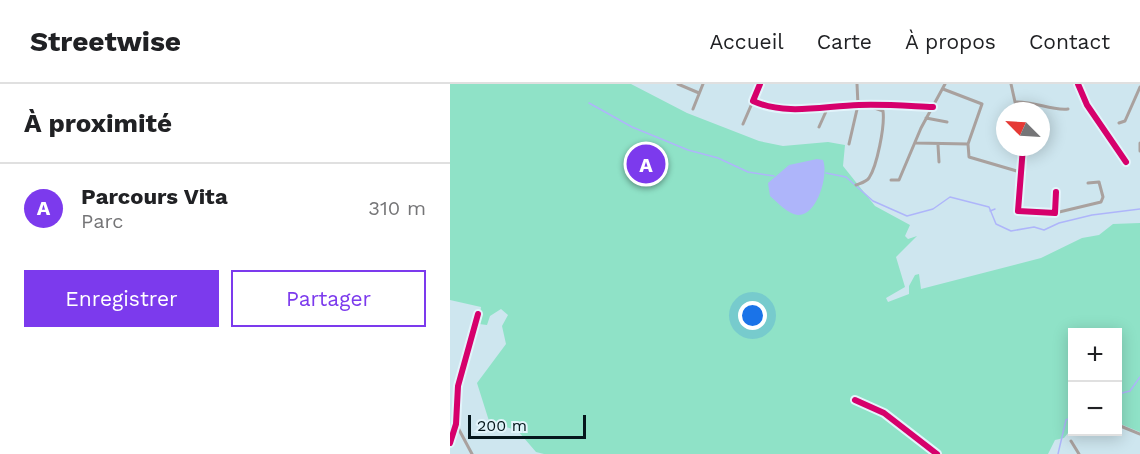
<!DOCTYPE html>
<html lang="fr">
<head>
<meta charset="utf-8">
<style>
	:root { --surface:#fff; --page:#f2f2f2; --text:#202124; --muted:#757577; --line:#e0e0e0; --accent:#7c3aed }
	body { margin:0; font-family:"Work Sans",sans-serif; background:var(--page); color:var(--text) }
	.controls { position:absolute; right:18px; bottom:18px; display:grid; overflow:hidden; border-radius:0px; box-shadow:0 3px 15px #0003 }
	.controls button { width:54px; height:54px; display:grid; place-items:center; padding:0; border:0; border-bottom:2px solid var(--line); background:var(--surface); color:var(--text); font:30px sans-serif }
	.compass { position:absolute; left:546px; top:18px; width:54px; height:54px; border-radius:50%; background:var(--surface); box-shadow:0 3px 15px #0003; rotate:294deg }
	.scale { position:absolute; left:18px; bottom:15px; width:118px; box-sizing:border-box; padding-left:6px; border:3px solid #05161c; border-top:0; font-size:16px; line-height:21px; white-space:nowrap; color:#05161c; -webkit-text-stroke:4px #e3f4fb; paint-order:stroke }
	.you { position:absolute; left:303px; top:232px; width:21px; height:21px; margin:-15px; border:4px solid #fff; border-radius:50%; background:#1a73e8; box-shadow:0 0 0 9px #1a73e833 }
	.badge { display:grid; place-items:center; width:39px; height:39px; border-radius:50%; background:var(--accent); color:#fff; font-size:20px; font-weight:700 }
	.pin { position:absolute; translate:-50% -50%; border:3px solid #fff; box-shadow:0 2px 6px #0006 }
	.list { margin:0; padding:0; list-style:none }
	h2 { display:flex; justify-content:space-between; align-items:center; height:78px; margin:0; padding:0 24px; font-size:26px }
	h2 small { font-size:20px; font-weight:400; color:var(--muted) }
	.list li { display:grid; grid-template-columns:39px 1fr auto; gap:18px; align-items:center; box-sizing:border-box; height:90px; padding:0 24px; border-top:2px solid var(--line) }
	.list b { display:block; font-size:22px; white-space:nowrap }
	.list p { margin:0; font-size:20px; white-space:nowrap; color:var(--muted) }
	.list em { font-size:20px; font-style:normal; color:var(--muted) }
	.actions { display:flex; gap:12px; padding:18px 24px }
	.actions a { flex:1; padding:14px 0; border:2px solid var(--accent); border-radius:0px; text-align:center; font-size:21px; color:var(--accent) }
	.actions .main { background:var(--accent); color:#fff }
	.map { position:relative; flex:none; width:690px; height:370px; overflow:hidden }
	header { display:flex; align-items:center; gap:36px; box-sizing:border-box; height:84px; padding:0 30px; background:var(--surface); border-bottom:2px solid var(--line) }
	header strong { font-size:28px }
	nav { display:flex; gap:33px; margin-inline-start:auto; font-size:21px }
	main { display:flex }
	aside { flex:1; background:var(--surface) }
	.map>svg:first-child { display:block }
	.green { fill:#8fe2c7 }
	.water { fill:#aeb5fa }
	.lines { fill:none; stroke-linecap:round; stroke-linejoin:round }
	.stream { stroke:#aeb5fa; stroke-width:1.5 }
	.street { stroke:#a9a19e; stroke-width:3 }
	.cycleway-casing { stroke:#e3f4fb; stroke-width:10 }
	.cycleway { stroke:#d6006c; stroke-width:6 }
</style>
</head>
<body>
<header>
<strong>Streetwise</strong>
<nav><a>Accueil</a><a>Carte</a><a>À propos</a><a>Contact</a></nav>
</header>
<main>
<aside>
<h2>À proximité<small></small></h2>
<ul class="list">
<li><span class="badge">A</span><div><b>Parcours Vita</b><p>Parc</p></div><em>310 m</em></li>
</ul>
<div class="actions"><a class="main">Enregistrer</a><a>Partager</a></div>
</aside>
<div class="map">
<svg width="690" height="370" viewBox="0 0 690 370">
	<rect width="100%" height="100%" fill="#cee6ef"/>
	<path class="green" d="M 0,0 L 181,0 L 237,29 L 309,57 L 333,62 L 378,58 L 395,61 L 393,82 L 425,122 L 460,141 L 455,152 L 458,155 L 467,152 L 446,173 L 455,203 L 436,214 L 438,218 L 459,210 L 459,202 L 465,191 L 469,190 L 471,205 L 591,174 L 632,154 L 649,151 L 663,140 L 690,139 L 690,348 L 668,339 L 668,249 L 622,249 L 622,344 L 614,354 L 605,356 L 598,370 L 94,370 L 86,368 L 68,347 L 39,337 L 27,299 L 56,260 L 52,242 L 58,231 L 51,225 L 40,232 L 37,241 L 29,240 L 31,223 L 0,216 Z"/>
	<path class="water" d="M 367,75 L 373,76 C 379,91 367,132 348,131 C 338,130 327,118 320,112 L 318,99 L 339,81 Z"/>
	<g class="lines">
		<path class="stream" d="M 139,19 L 182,43 L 238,66 L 268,74 L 298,88 L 324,92
			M 376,89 L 396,93 L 423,117 L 457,132 L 483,125 L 500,113 L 539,123 L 546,140 L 561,147 L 584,143 L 594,146 L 609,139 L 642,131 L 690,125
			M 540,127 L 545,125
			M 668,310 L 680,307 L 690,293
			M 608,370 L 616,336 L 622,333"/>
		<path class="street" d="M 228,0 L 249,9
			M 310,0 L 303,17 C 336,32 373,22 409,21 C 433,20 459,22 483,23
			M 561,0 L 567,27
			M 628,0 L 637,21 L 676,78
			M 565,18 C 585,17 601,27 618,25
			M 243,25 L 253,0
			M 476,34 L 497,38
			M 669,39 L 675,37 L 690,3
			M 293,40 L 303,17
			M 369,43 L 378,23
			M 466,59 L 518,60 L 532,20 L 493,5
			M 690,59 L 690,67
			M 399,60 L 408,21 L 407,0
			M 518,60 L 519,73 L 570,88
			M 488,61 L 489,78
			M 573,63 L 568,127 L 605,129 L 606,108
			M 441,96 L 449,96 L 471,44 L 495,0
			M 406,101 C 411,99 416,98 419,94 C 427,82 435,42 433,27 L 419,22
			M 605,129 L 651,118 L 653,113 L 649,98 L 638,99
			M 405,316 L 434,329 L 487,370
			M 6,340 L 22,370
			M 668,341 L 690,350
			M 621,357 L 629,370
			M 0,359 L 6,340 L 8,302 L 28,230"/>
		<g class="cycleway-casing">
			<path id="cycleway" d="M 310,0 L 303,17 C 336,32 373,22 409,21 C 433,20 459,22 483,23
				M 628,0 L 637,21 L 676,78
				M 573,63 L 568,127 L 605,129 L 606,108
				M 405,316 L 434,329 L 487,370
				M 0,359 L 6,340 L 8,302 L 28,230"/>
		</g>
		<use href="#cycleway" class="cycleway"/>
	</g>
</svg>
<div class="controls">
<button>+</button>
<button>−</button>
</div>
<svg class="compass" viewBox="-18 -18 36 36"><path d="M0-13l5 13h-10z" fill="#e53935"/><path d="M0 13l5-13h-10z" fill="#757577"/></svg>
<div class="scale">200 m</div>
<div class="you"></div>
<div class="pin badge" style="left:196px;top:80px">A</div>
</div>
</main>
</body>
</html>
